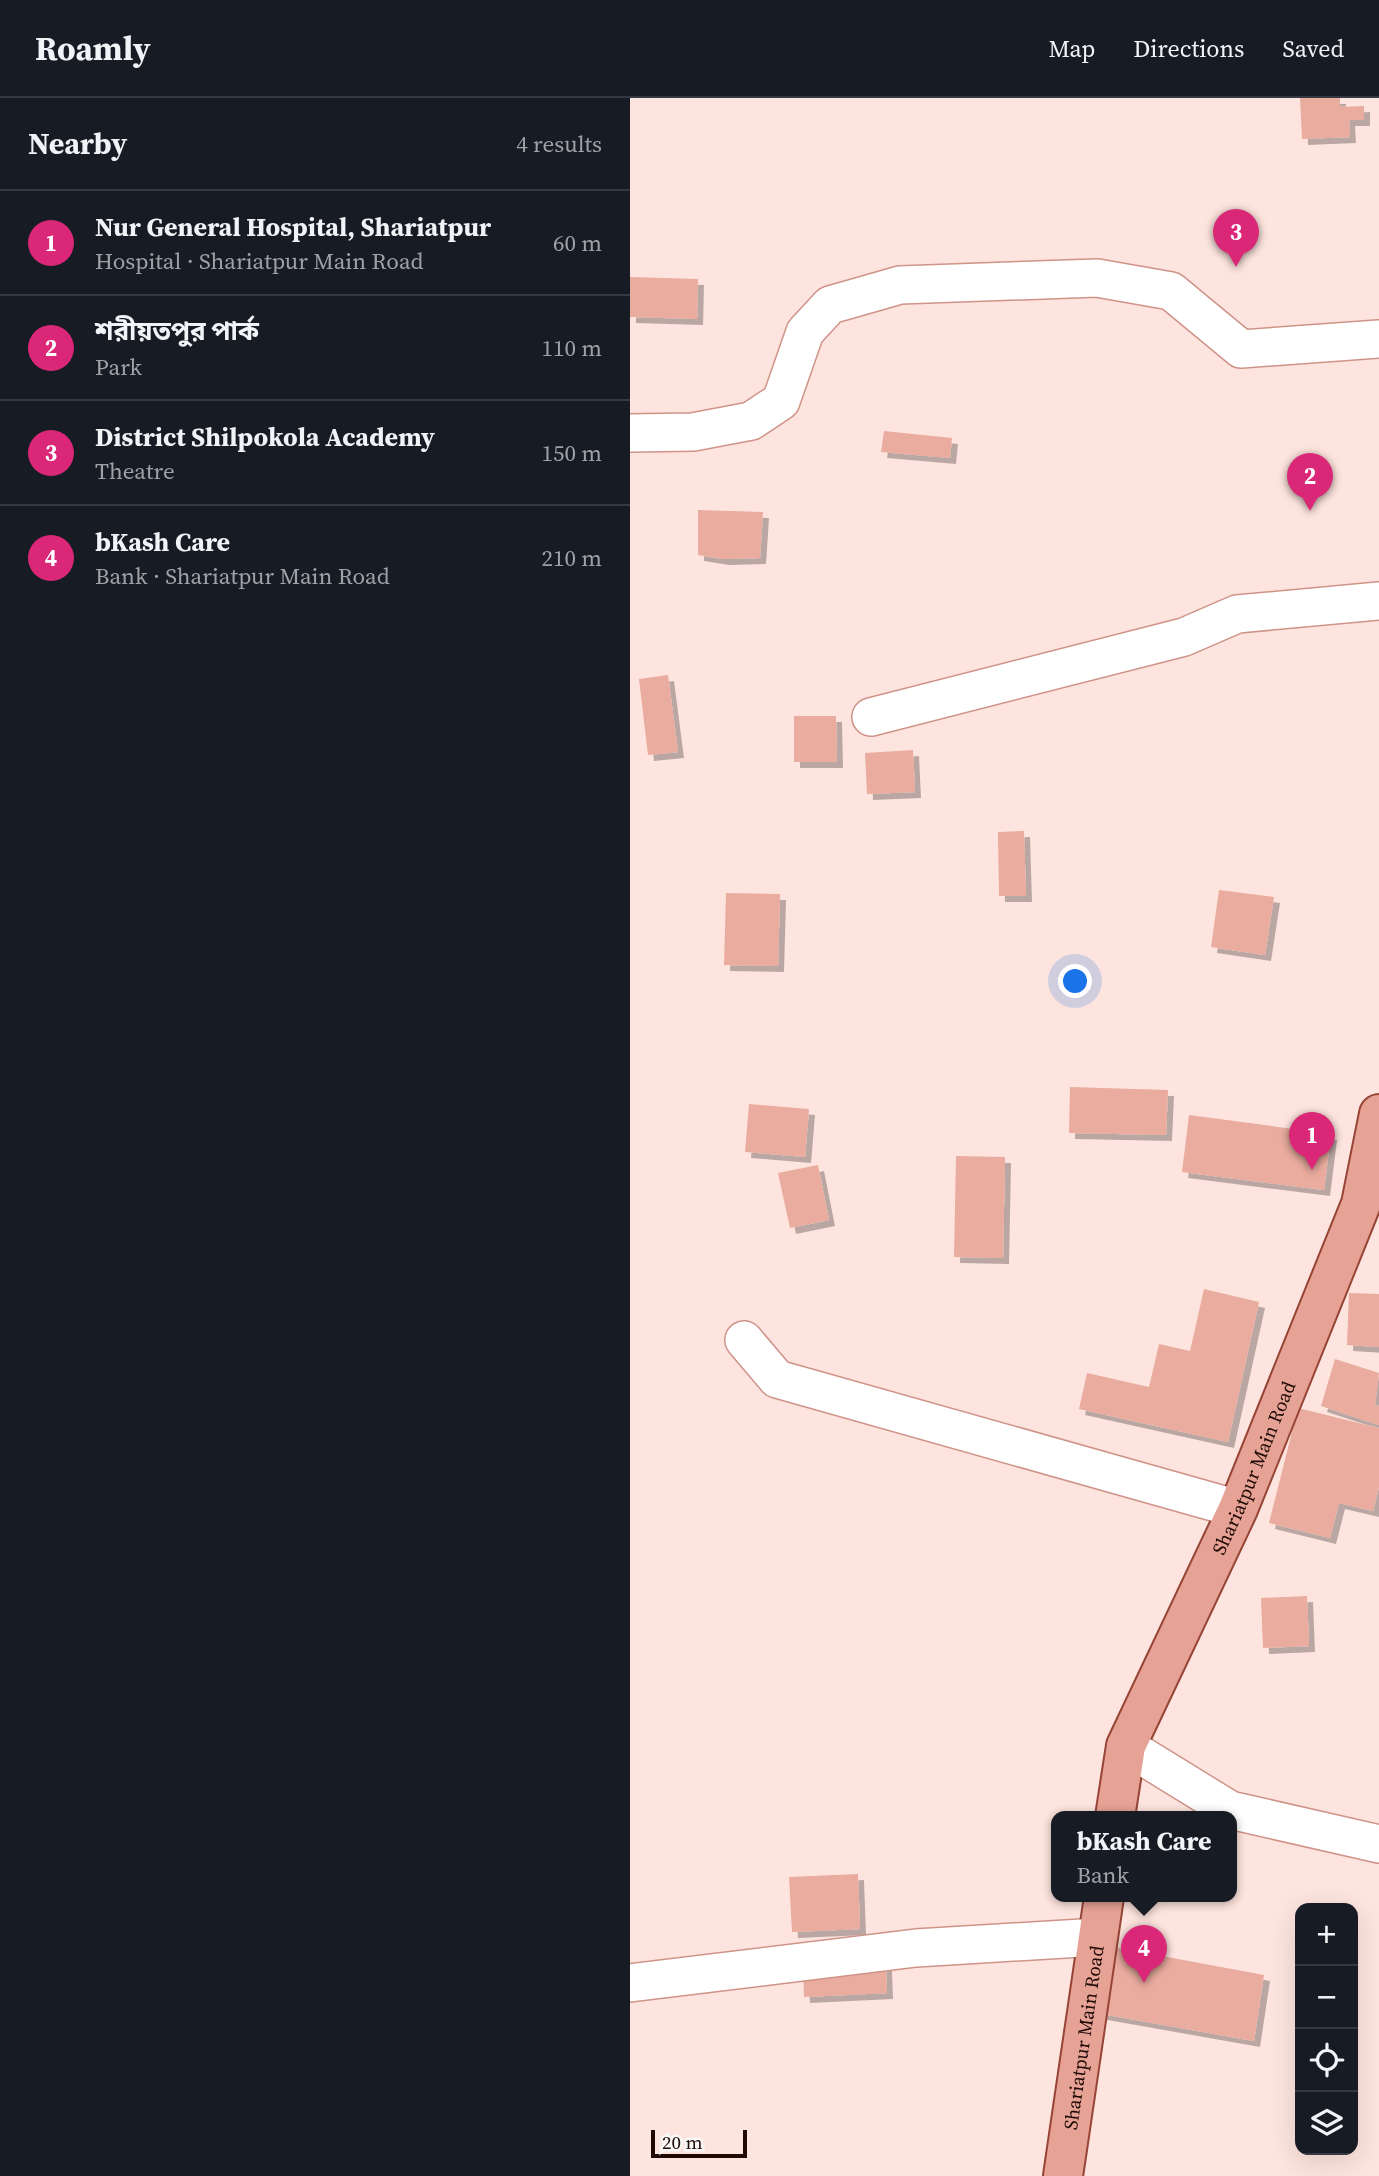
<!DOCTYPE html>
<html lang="en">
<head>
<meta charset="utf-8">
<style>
	:root { --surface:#171b24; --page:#20242c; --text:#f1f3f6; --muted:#9ea1a6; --line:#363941; --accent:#db2777 }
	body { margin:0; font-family:"Source Serif 4","Noto Sans Bengali",serif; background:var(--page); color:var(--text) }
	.controls { position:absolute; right:21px; bottom:21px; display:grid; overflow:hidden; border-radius:14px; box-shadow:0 7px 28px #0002 }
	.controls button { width:63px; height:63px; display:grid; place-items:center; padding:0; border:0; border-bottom:2px solid var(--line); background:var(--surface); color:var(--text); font:35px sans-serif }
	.scale { position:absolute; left:21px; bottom:18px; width:96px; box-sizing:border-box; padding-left:7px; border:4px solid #1f0a06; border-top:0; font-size:19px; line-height:24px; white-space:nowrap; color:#1f0a06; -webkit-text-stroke:5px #f8f8f8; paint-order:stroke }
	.you { position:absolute; left:446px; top:884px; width:24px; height:24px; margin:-18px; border:5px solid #fff; border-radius:50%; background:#1a73e8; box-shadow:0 0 0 10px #1a73e833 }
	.badge { display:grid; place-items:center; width:46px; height:46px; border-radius:50%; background:var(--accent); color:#fff; font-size:23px; font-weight:700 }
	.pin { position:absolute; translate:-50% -58px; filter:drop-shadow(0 2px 4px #0008) }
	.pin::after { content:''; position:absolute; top:37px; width:24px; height:21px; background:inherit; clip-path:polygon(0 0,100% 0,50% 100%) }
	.popup { position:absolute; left:421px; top:1713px; width:186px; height:91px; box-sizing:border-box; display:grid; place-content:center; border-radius:14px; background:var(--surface); filter:drop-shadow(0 2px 5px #0005); font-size:23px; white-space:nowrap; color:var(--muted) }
	.popup b { font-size:26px; color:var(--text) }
	.popup::after { content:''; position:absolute; left:50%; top:100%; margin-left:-14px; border:14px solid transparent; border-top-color:var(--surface) }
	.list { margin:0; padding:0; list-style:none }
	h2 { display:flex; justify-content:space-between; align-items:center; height:91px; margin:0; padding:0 28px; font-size:30px }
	h2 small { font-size:23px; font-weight:400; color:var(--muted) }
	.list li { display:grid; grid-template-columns:46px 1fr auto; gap:21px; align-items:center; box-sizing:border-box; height:105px; padding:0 28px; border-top:2px solid var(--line) }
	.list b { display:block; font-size:26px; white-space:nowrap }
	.list p { margin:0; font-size:23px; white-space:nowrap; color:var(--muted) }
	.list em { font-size:23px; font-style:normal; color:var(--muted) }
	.icon { flex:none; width:38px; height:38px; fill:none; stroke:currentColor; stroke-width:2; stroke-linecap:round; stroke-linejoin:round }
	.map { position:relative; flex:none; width:749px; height:2078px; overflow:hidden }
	header { display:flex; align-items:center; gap:42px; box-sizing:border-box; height:98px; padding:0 35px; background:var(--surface); border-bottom:2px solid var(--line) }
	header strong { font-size:33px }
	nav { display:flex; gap:38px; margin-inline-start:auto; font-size:24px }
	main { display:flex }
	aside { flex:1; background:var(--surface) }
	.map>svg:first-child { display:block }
	.building { fill:#e9ac9e; filter:url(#shadow) }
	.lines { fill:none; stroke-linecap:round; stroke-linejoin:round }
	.minor-casing { stroke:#cf9387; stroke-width:40 }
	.primary-casing { stroke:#964435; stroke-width:42 }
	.minor { stroke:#fff; stroke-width:37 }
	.primary { stroke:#e6a295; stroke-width:38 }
	.labels { text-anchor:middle; stroke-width:6; stroke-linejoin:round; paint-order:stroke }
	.street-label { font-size:19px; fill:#1f0a06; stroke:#f8f8f8 }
</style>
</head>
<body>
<header>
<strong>Roamly</strong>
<nav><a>Map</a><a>Directions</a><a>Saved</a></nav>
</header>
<main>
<aside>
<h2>Nearby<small>4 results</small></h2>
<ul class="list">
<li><span class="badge">1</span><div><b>Nur General Hospital, Shariatpur</b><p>Hospital · Shariatpur Main Road</p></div><em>60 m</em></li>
<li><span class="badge">2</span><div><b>শরীয়তপুর পার্ক</b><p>Park</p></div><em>110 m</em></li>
<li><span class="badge">3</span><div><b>District Shilpokola Academy</b><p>Theatre</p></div><em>150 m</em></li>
<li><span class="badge">4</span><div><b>bKash Care</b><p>Bank · Shariatpur Main Road</p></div><em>210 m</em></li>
</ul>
</aside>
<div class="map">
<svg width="749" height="2078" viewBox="0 0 749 2078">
	<defs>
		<filter id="shadow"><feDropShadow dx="6" dy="6" stdDeviation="0" flood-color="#0004"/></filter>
	</defs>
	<rect width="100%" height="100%" fill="#fee4de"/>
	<path class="building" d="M 670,0 L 710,0 L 710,9 L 734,8 L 734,22 L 719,22 L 720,39 L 672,41 Z
		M 0,179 L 68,181 L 67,221 L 0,219 Z
		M 254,333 L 322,340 L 320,360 L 251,354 Z
		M 68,412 L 133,414 L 130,460 L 93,461 L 68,457 Z
		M 38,577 L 48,654 L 18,657 L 9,581 Z
		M 164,618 L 206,618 L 207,664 L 164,664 Z
		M 283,652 L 285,694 L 237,696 L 235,655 Z
		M 394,733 L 396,798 L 369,798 L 368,734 Z
		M 589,792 L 644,799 L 635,857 L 581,849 Z
		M 96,795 L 150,796 L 148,868 L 94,867 Z
		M 440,989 L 538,992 L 536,1037 L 439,1035 Z
		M 119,1006 L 179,1011 L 175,1059 L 115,1054 Z
		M 559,1017 L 701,1036 L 694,1092 L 552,1074 Z
		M 326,1058 L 375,1059 L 373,1160 L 324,1159 Z
		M 188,1067 L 199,1122 L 160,1130 L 148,1075 Z
		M 574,1191 L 629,1204 L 598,1344 L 449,1311 L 457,1275 L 519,1289 L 529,1246 L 560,1253 Z
		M 719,1195 L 749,1196 L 749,1249 L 717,1247 Z
		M 705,1261 L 749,1275 L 745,1307 L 749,1308 L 749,1327 L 691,1308 Z
		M 668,1310 L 749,1330 L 749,1389 L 743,1413 L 709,1405 L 700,1440 L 639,1425 Z
		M 677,1498 L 679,1548 L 633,1550 L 631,1500 Z
		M 228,1776 L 230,1831 L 162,1834 L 159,1779 Z
		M 478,1848 L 634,1877 L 624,1943 L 466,1915 Z
		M 256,1867 L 257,1895 L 174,1899 L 173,1870 Z"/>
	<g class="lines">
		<g class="minor-casing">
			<path id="minor" d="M 0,335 L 63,334 L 121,323 L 151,303 L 175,234 L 200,207 L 270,187 L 467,180 L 541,193 L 611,251 L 749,241
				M 241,619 L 554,539 L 607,516 L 749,503
				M 114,1242 L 147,1281 L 608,1411
				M 496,1648 L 600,1712 L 749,1746
				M 0,1885 L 286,1850 L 468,1839"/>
		</g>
		<g class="primary-casing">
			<g id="primary">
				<path id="s1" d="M 485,1719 L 496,1648 L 608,1411 L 731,1106 L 749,1016"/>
				<path id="s2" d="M 433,2078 L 474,1799"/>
			</g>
		</g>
		<use href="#minor" class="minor"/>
		<use href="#primary" class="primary"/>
	</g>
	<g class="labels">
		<g class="street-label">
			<text dy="7" stroke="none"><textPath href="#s1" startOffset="378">Shariatpur Main Road</textPath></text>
			<text dy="7" stroke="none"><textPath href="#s2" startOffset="140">Shariatpur Main Road</textPath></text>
		</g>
	</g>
</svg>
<div class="controls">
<button>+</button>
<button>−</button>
<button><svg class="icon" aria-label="locate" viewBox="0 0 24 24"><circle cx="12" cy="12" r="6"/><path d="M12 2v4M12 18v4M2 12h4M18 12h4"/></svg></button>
<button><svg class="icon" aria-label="layers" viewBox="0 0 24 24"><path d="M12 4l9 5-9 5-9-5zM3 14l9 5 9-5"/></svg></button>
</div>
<div class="scale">20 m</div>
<div class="you"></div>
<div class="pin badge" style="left:682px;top:1072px">1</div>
<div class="pin badge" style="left:680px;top:413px">2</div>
<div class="pin badge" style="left:606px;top:169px">3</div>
<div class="pin badge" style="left:514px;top:1885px">4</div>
<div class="popup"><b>bKash Care</b>Bank</div>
</div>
</main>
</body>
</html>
